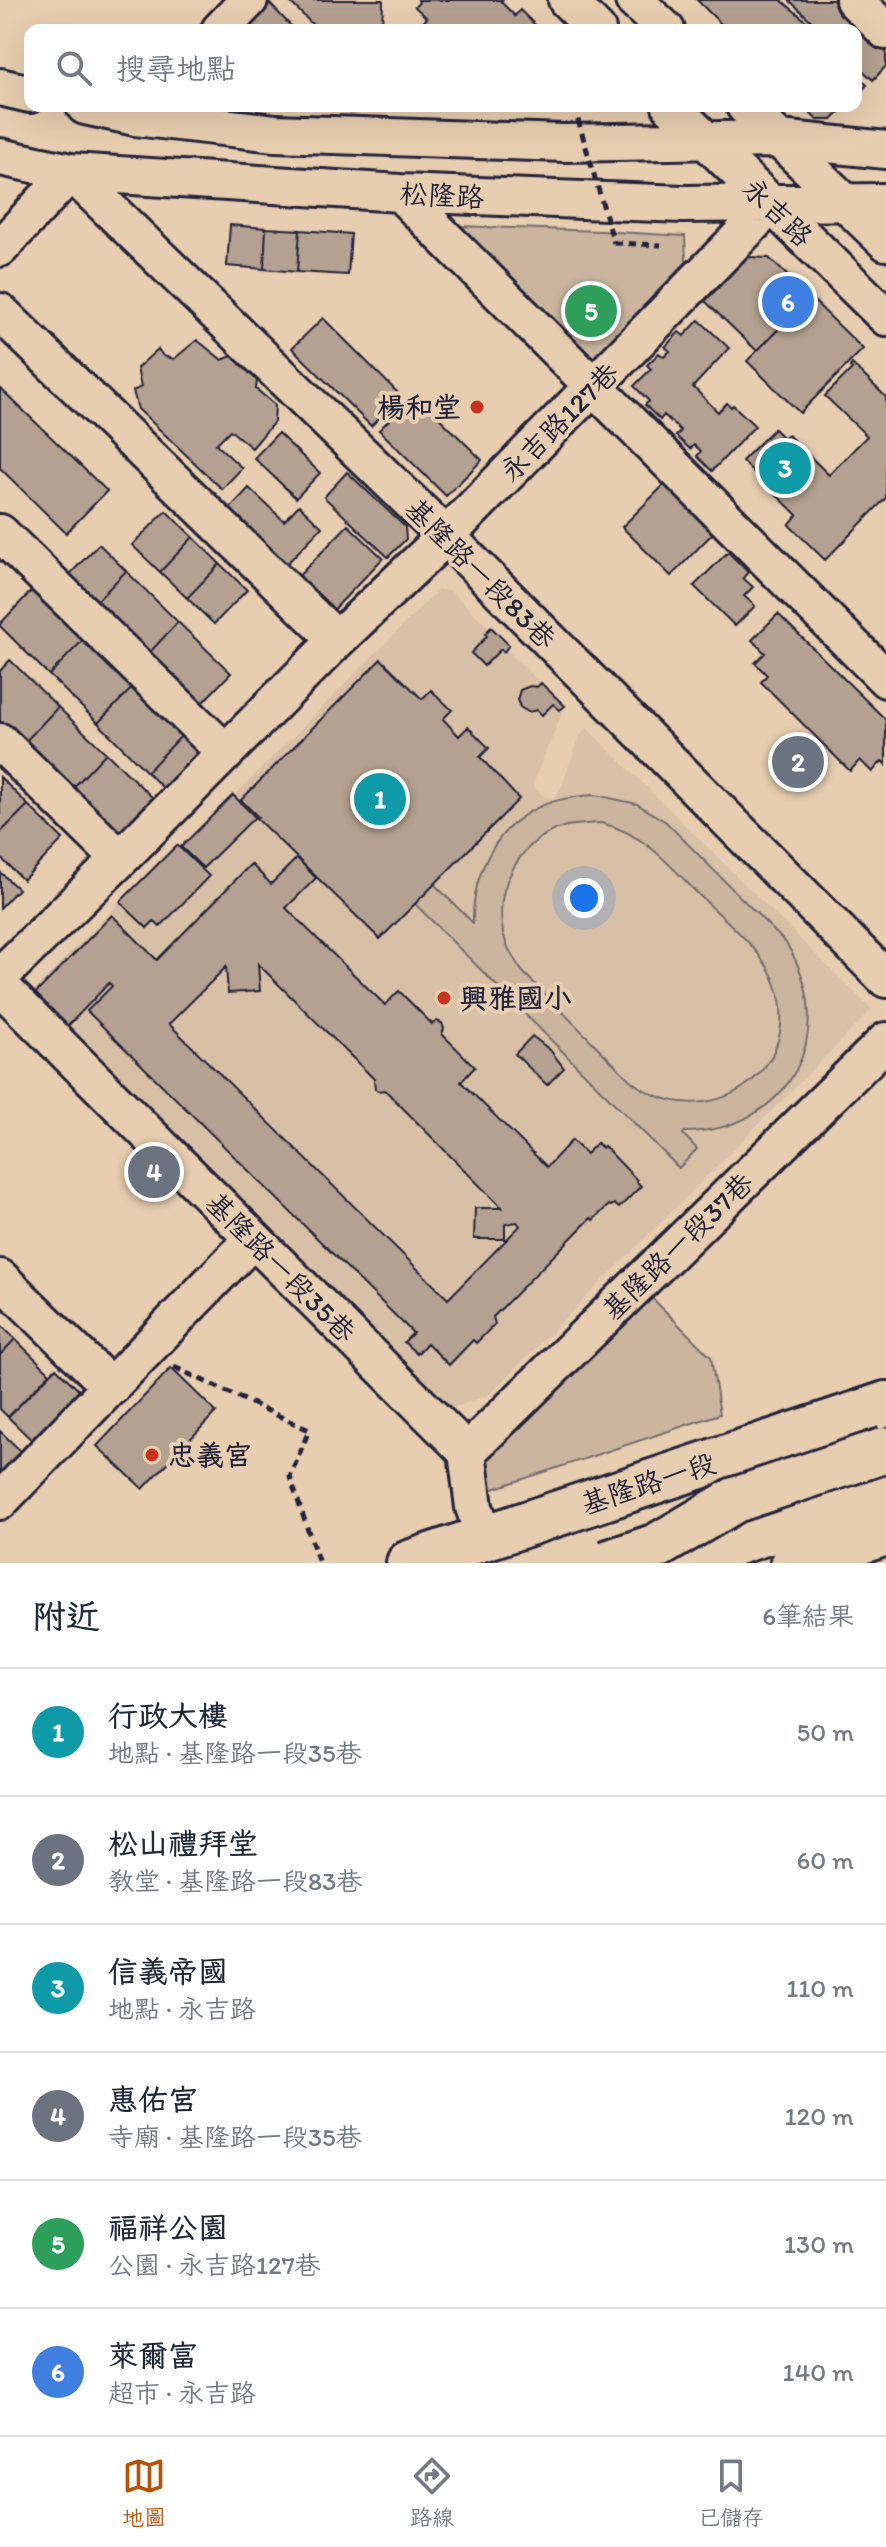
<!DOCTYPE html>
<html lang="zh-TW">
<head>
<meta charset="utf-8">
<style>
	:root { --surface:#fff; --page:#f2f2f3; --text:#1f2937; --muted:#747a83; --line:#e0e1e3; --accent:#b45309 }
	body { margin:0; font-family:Itim,"LXGW WenKai TC",sans-serif; background:var(--page); color:var(--text) }
	.you { position:absolute; left:584px; top:898px; width:28px; height:28px; margin:-20px; border:6px solid #fff; border-radius:50%; background:#1a73e8; box-shadow:0 0 0 12px #1a73e833 }
	.badge { display:grid; place-items:center; width:52px; height:52px; border-radius:50%; background:var(--accent); color:#fff; font-size:26px; font-weight:700 }
	.pin { position:absolute; translate:-50% -50%; border:4px solid #fff; box-shadow:0 2px 8px #0006 }
	.list { margin:0; padding:0; list-style:none }
	h2 { display:flex; justify-content:space-between; align-items:center; height:104px; margin:0; padding:0 32px; font-size:34px }
	h2 small { font-size:26px; font-weight:400; color:var(--muted) }
	.list li { display:grid; grid-template-columns:52px 1fr auto; gap:24px; align-items:center; box-sizing:border-box; height:128px; padding:0 32px; border-top:2px solid var(--line) }
	.list b { display:block; font-size:30px; white-space:nowrap }
	.list p { margin:0; font-size:26px; white-space:nowrap; color:var(--muted) }
	.list em { font-size:26px; font-style:normal; color:var(--muted) }
	.icon { flex:none; width:44px; height:44px; fill:none; stroke:currentColor; stroke-width:2; stroke-linecap:round; stroke-linejoin:round }
	.map { position:relative; flex:none; width:886px; height:1563px; overflow:hidden }
	.search { position:absolute; background:var(--surface); box-shadow:0 8px 32px #0002; left:24px; right:24px; top:24px; height:88px; display:flex; align-items:center; gap:20px; box-sizing:border-box; padding:0 28px; border-radius:16px; color:var(--muted); font-size:30px }
	.sheet { height:872px; background:var(--surface) }
	nav { display:flex; justify-content:space-around; align-items:center; box-sizing:border-box; height:112px; border-top:2px solid var(--line); background:var(--surface); font-size:22px; color:var(--muted) }
	nav a { display:grid; justify-items:center; gap:4px }
	nav .on { color:var(--accent) }
	.map>svg:first-child { display:block }
	.built { fill:#d8c0a7 }
	.green { fill:#cbb59f; stroke:#766c6d; stroke-width:2; fill-rule:evenodd }
	.building { fill:#b4a191; stroke:#22223b; stroke-width:2; fill-rule:evenodd }
	.lines { fill:none; stroke-linecap:round; stroke-linejoin:round }
	.minor-casing { stroke:#22223b; stroke-width:42 }
	.major-casing { stroke:#22223b; stroke-width:50 }
	.highway-casing { stroke:#22223b; stroke-width:50 }
	.path { stroke:#22223b; stroke-width:5; stroke-dasharray:8 6; stroke-linecap:butt }
	.minor { stroke:#e8ceb0; stroke-width:36 }
	.major { stroke:#e8ceb0; stroke-width:44 }
	.highway { stroke:#e8ceb0; stroke-width:44 }
	.highway-bridge-casing { stroke:#22223b; stroke-width:50; stroke-linecap:butt }
	.path-bridge { stroke:#22223b; stroke-width:5; stroke-dasharray:8 6; stroke-linecap:butt }
	.highway-bridge { stroke:#e8ceb0; stroke-width:44 }
	.poi-dot { fill:#c8321e; stroke:#e8ceb0; stroke-width:3 }
	.labels { text-anchor:middle; stroke-width:8; stroke-linejoin:round; paint-order:stroke }
	.street-label { font-size:28px; fill:#22223b; stroke:#e8ceb0 }
	.poi-label { font-size:28px; font-weight:bold; fill:#22223b; stroke:#e8ceb0; text-anchor:start }
</style>
</head>
<body>
<div class="map">
<svg width="886" height="1563" viewBox="0 0 886 1563">
	<rect width="100%" height="100%" fill="#e8ceb0"/>
	<filter id="ink" filterUnits="userSpaceOnUse"><feTurbulence type="fractalNoise" baseFrequency=".0125" numOctaves="2"/><feDisplacementMap in="SourceGraphic" scale="16" xChannelSelector="R" yChannelSelector="G"/><feConvolveMatrix kernelMatrix="1 2 1 2 8 2 1 2 1" color-interpolation-filters="sRGB"/></filter>
	<g filter="url(#ink)">
		<path class="built" d="M 438,590 L 451,591 L 489,628 L 491,627 L 509,645 L 506,650 L 565,706 L 533,783 L 534,787 L 545,797 L 554,798 L 562,786 L 579,737 L 587,728 L 872,1010 L 489,1395 L 444,1411 L 31,993 L 177,844 L 181,847 L 233,794 L 235,795 Z"/>
		<path class="green" d="M 459,226 L 600,231 L 685,236 L 686,262 L 592,360 Z
			M 596,795 L 637,804 L 666,822 L 786,943 C 842,1032 790,1131 684,1132 L 683,1134 L 697,1149 L 679,1168 L 414,903 L 434,884 L 473,923 C 472,875 495,826 541,806 C 559,798 577,796 596,795 ZM 601,823 C 643,833 668,863 697,893 C 722,918 765,951 776,985 C 806,1074 704,1139 630,1080 L 522,971 C 514,959 506,947 503,932 C 494,888 519,841 563,827 C 575,824 588,824 601,823 Z
			M 650,1296 L 711,1357 L 720,1414 L 490,1490 L 483,1465 L 488,1449 Z"/>
		<path class="building" d="M 288,0 L 383,0 L 382,30 L 318,30 Z
			M 418,0 L 503,0 L 501,2 L 515,16 L 520,10 L 540,30 L 416,30 L 427,18 L 415,7 L 419,2 Z
			M 697,0 L 781,0 L 817,30 L 727,30 Z
			M 789,0 L 843,0 L 886,47 L 886,66 L 873,80 L 856,64 L 856,30 L 821,30 Z
			M 270,4 L 292,27 L 289,30 L 252,30 L 248,26 Z
			M 856,74 L 867,85 L 856,96 Z
			M 803,106 L 846,106 L 832,120 L 817,120 Z
			M 230,225 L 266,228 L 264,269 L 227,266 Z
			M 266,228 L 300,230 L 297,272 L 264,269 Z
			M 300,230 L 351,234 L 348,275 L 297,272 Z
			M 748,257 L 769,258 L 810,297 L 757,351 L 705,301 Z
			M 810,297 L 863,349 L 800,413 L 747,361 Z
			M 323,318 L 401,396 L 371,426 L 292,348 Z
			M 699,320 L 729,348 L 693,387 L 718,412 L 727,403 L 731,407 L 733,405 L 755,426 L 712,471 L 697,456 L 701,451 L 694,445 L 690,449 L 676,436 L 681,431 L 664,415 L 660,420 L 645,405 L 649,401 L 634,386 L 651,369 L 647,365 L 659,353 L 664,357 L 670,351 L 665,347 L 679,332 L 684,336 Z
			M 197,340 L 222,360 L 232,356 L 257,380 L 256,389 L 275,405 L 274,422 L 252,448 L 230,430 L 216,444 L 242,468 L 222,489 L 138,409 L 133,391 L 141,387 L 137,368 L 158,349 L 163,356 L 174,359 Z
			M 852,364 L 886,397 L 886,498 L 825,560 L 789,525 L 797,515 L 742,461 L 774,429 L 784,439 L 788,435 L 829,475 L 867,436 L 825,396 L 852,369 L 850,367 Z
			M 0,388 L 107,491 L 66,533 L 0,468 Z
			M 415,394 L 482,460 L 446,496 L 379,430 Z
			M 278,433 L 320,473 L 296,498 L 254,458 Z
			M 347,472 L 405,527 L 406,539 L 388,557 L 324,497 Z
			M 665,484 L 714,532 L 671,576 L 622,527 Z
			M 249,488 L 284,521 L 299,505 L 322,527 L 278,573 L 221,518 Z
			M 166,511 L 193,537 L 160,572 L 132,545 Z
			M 348,525 L 383,558 L 325,619 L 290,585 Z
			M 193,537 L 220,564 L 187,598 L 160,572 Z
			M 99,544 L 126,571 L 97,601 L 70,574 Z
			M 728,552 L 748,572 L 743,578 L 753,587 L 744,596 L 755,606 L 735,626 L 694,586 Z
			M 220,564 L 247,590 L 214,624 L 187,598 Z
			M 126,571 L 178,622 L 150,652 L 97,601 Z
			M 35,587 L 86,637 L 49,675 L 0,626 L 0,624 Z
			M 778,614 L 886,720 L 886,765 L 882,761 L 872,772 L 860,760 L 850,771 L 761,682 L 767,675 L 755,663 L 765,653 L 752,640 Z
			M 178,622 L 231,673 L 202,703 L 150,652 Z
			M 491,627 L 509,645 L 504,652 L 501,649 L 484,666 L 471,653 L 487,636 L 485,634 Z
			M 86,637 L 135,685 L 98,723 L 49,675 Z
			M 381,659 L 422,699 L 431,690 L 452,710 L 443,719 L 459,736 L 468,727 L 489,748 L 480,757 L 519,799 L 380,939 L 256,818 L 258,817 L 241,800 Z
			M 10,660 L 58,707 L 23,744 L 0,721 L 0,671 Z
			M 541,683 L 565,706 L 560,710 L 553,704 L 542,715 L 537,710 L 528,712 L 520,707 L 517,700 L 520,690 L 530,686 L 537,687 Z
			M 135,685 L 183,734 L 147,772 L 98,723 Z
			M 58,707 L 106,753 L 71,790 L 23,744 Z
			M 183,734 L 204,755 L 167,792 L 147,772 Z
			M 106,753 L 155,800 L 119,837 L 71,790 Z
			M 0,777 L 28,805 L 0,833 Z
			M 233,795 L 255,817 L 203,868 L 181,847 Z
			M 28,805 L 63,839 L 23,880 L 0,857 L 0,833 Z
			M 177,845 L 209,876 L 160,927 L 154,921 L 147,928 L 120,902 Z
			M 297,858 L 316,878 L 286,908 L 385,1005 L 399,991 L 432,1024 L 437,1021 L 442,1023 L 444,1029 L 442,1034 L 475,1067 L 461,1082 L 547,1167 L 572,1140 L 586,1154 L 597,1143 L 602,1148 L 604,1146 L 637,1180 L 636,1181 L 641,1186 L 619,1208 L 614,1204 L 611,1206 L 609,1205 L 593,1220 L 591,1218 L 493,1317 L 495,1324 L 476,1343 L 473,1340 L 449,1365 L 427,1343 L 417,1354 L 404,1342 L 413,1333 L 87,1011 L 112,986 L 109,983 L 65,1029 L 32,997 L 112,915 L 157,960 L 251,864 L 271,884 ZM 258,964 L 374,1079 L 375,1089 L 378,1091 L 385,1090 L 502,1208 L 475,1208 L 474,1239 L 505,1239 L 505,1224 L 517,1222 L 520,1226 L 448,1299 L 169,1024 L 226,967 L 228,993 L 260,991 Z
			M 0,872 L 18,889 L 0,908 Z
			M 532,1036 L 550,1050 L 564,1068 L 547,1085 L 515,1054 Z
			M 0,1324 L 15,1339 L 0,1355 Z
			M 15,1339 L 50,1373 L 8,1417 L 0,1409 L 0,1355 Z
			M 56,1368 L 89,1400 L 41,1449 L 8,1417 Z
			M 171,1368 L 216,1412 L 143,1489 L 97,1446 Z
			M 0,1431 L 30,1460 L 0,1491 Z"/>
		<g class="lines">
			<g class="minor-casing">
				<path id="minor" d="M 567,0 L 597,30
					M 634,0 L 666,30
					M 854,0 L 886,31
					M 220,30 L 249,0
					M 0,87 L 30,94
					M 85,106 L 135,117 L 275,133 L 564,143 L 779,139 L 886,150
					M 671,106 L 886,317
					M 745,106 L 886,242
					M 0,157 L 71,172 L 400,193 L 683,204 L 886,202
					M 400,193 L 886,679
					M 0,248 L 71,172 L 446,536 L 886,979
					M 0,312 L 337,640
					M 0,533 L 226,753
					M 0,742 L 120,859
					M 0,976 L 120,859 L 337,640 L 446,536 L 772,204
					M 0,986 L 467,1452 L 474,1507 L 485,1538
					M 0,1278 L 111,1387
					M 467,1452 L 886,1041
					M 0,1501 L 253,1239"/>
			</g>
			<g class="major-casing">
				<path id="major" d="M 409,1563 L 886,1404
					M 793,1563 L 886,1533"/>
			</g>
			<g class="highway-casing">
				<path id="highway" d="M 647,1550 L 734,1543 L 886,1493"/>
			</g>
			<path class="path" d="M 574,106 L 575,106
				M 614,243 L 661,245
				M 174,1367 L 309,1430 L 290,1477 L 319,1563"/>
			<use href="#minor" class="minor"/>
			<use href="#major" class="major"/>
			<use href="#highway" class="highway"/>
			<g class="highway-bridge-casing">
				<path id="highway-bridge" d="M 607,1563 L 657,1546 L 735,1500 L 886,1450"/>
			</g>
			<path class="path-bridge" d="M 574,106 L 614,243"/>
			<use href="#highway-bridge" class="highway-bridge"/>
		</g>
	</g>
	<g class="poi-dot">
		<circle cx="477" cy="407" r="8"/>
		<circle cx="444" cy="998" r="8"/>
		<circle cx="152" cy="1455" r="8"/>
	</g>
	<g class="labels">
		<g class="street-label">
			<text transform="translate(442 195) rotate(3)" y="10">松隆路</text>
			<text transform="translate(778 212) rotate(44)" y="10">永吉路</text>
			<text transform="translate(559 422) rotate(-45)" y="10">永吉路127巷</text>
			<text transform="translate(481 573) rotate(45)" y="10">基隆路一段83巷</text>
			<text transform="translate(677 1246) rotate(-44)" y="10">基隆路一段37巷</text>
			<text transform="translate(281 1267) rotate(45)" y="10">基隆路一段35巷</text>
			<text transform="translate(648 1483) rotate(-18)" y="10">基隆路一段</text>
		</g>
		<g class="poi-label">
			<text x="461" y="417" text-anchor="end">楊和堂</text>
			<text x="460" y="1008">興雅國小</text>
			<text x="168" y="1465">忠義宮</text>
		</g>
	</g>
</svg>
<div class="you"></div>
<div class="pin badge" style="left:380px;top:799px;background:#0f9aa8">1</div>
<div class="pin badge" style="left:798px;top:762px;background:#6b7280">2</div>
<div class="pin badge" style="left:785px;top:468px;background:#0f9aa8">3</div>
<div class="pin badge" style="left:154px;top:1172px;background:#6b7280">4</div>
<div class="pin badge" style="left:591px;top:311px;background:#2e9e5b">5</div>
<div class="pin badge" style="left:788px;top:302px;background:#3f7fe0">6</div>
<div class="search"><svg class="icon" aria-label="search" viewBox="0 0 24 24"><circle cx="10" cy="10" r="6"/><path d="M15 15l6 6"/></svg>搜尋地點</div>
</div>
<section class="sheet">
<h2>附近<small>6筆結果</small></h2>
<ul class="list">
<li><span class="badge" style="background:#0f9aa8">1</span><div><b>行政大樓</b><p>地點 · 基隆路一段35巷</p></div><em>50 m</em></li>
<li><span class="badge" style="background:#6b7280">2</span><div><b>松山禮拜堂</b><p>教堂 · 基隆路一段83巷</p></div><em>60 m</em></li>
<li><span class="badge" style="background:#0f9aa8">3</span><div><b>信義帝國</b><p>地點 · 永吉路</p></div><em>110 m</em></li>
<li><span class="badge" style="background:#6b7280">4</span><div><b>惠佑宮</b><p>寺廟 · 基隆路一段35巷</p></div><em>120 m</em></li>
<li><span class="badge" style="background:#2e9e5b">5</span><div><b>福祥公園</b><p>公園 · 永吉路127巷</p></div><em>130 m</em></li>
<li><span class="badge" style="background:#3f7fe0">6</span><div><b>萊爾富</b><p>超市 · 永吉路</p></div><em>140 m</em></li>
</ul>
</section>
<nav>
<a class="on"><svg class="icon" aria-label="map" viewBox="0 0 24 24"><path d="M3 6l6-2 6 2 6-2v14l-6 2-6-2-6 2zM9 4v14M15 6v14"/></svg>地圖</a>
<a><svg class="icon" aria-label="directions" viewBox="0 0 24 24"><path d="M12 3l9 9-9 9-9-9zM9 14v-3h6M13 9l2 2-2 2"/></svg>路線</a>
<a><svg class="icon" aria-label="saved" viewBox="0 0 24 24"><path d="M7 4h10v16l-5-4-5 4z"/></svg>已儲存</a>
</nav>
</body>
</html>
